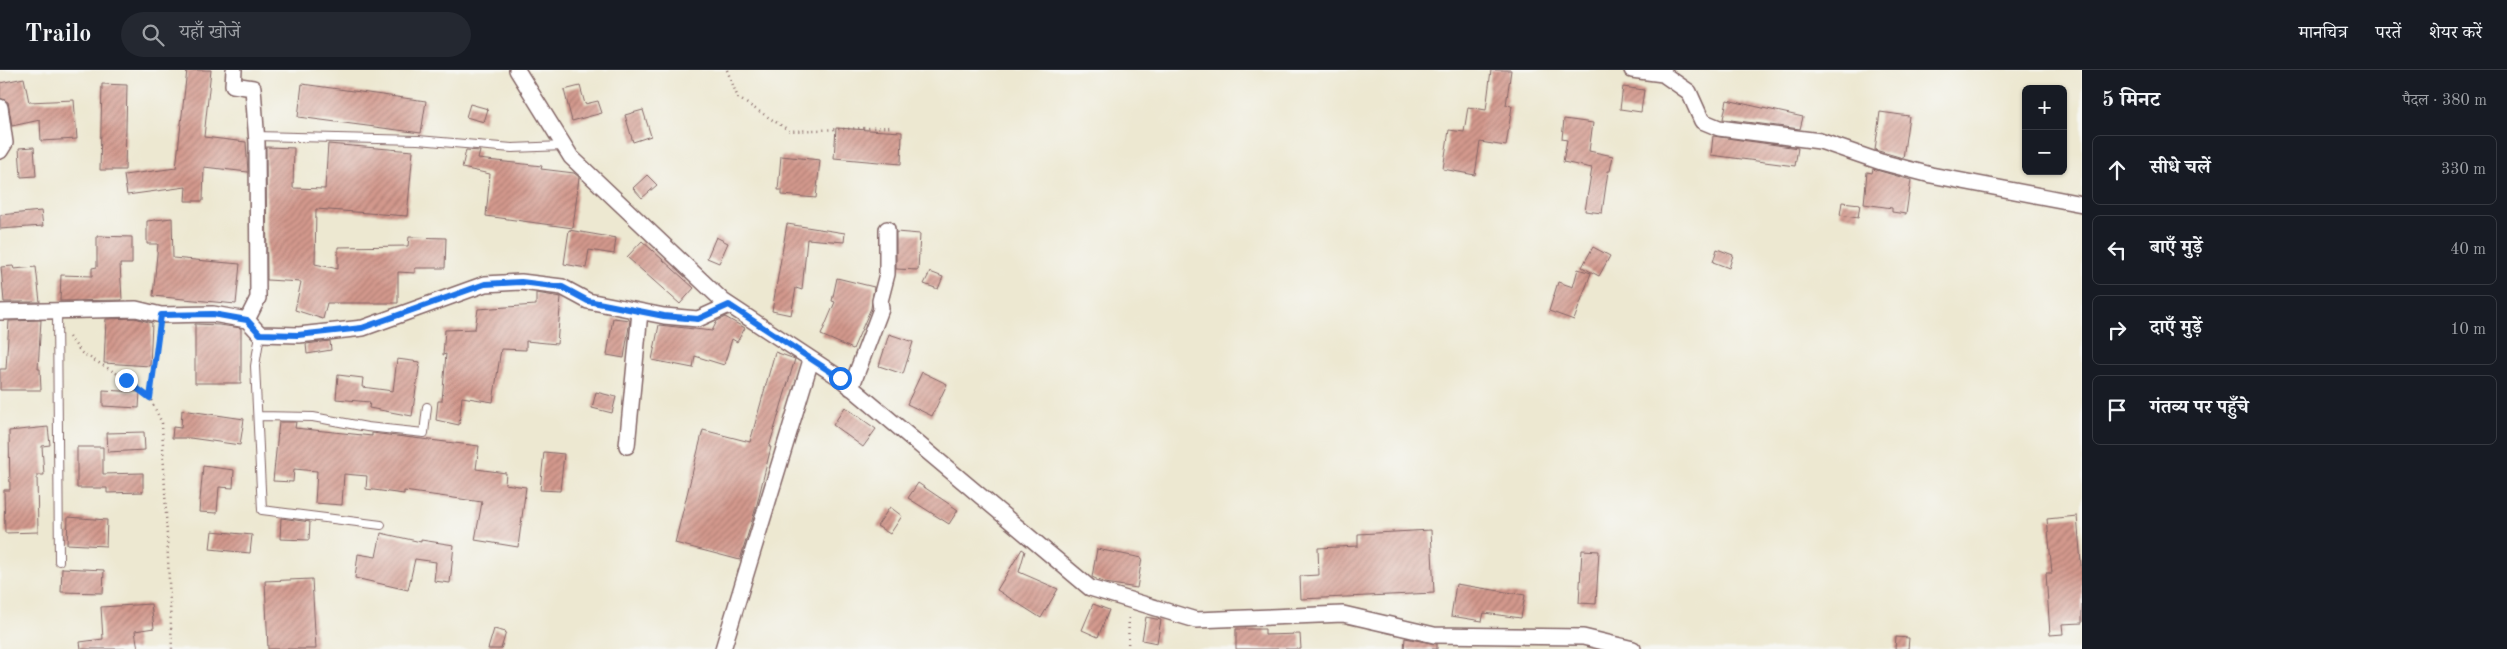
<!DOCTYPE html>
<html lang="hi">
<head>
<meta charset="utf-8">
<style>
	:root { --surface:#171b24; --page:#242831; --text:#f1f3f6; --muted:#9ea1a6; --line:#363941 }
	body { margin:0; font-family:"Old Standard TT","Noto Serif Devanagari",serif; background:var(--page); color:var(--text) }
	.controls { position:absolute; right:15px; top:15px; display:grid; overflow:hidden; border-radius:8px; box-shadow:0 1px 4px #0004 }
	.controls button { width:45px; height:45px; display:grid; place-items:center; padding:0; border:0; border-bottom:1px solid var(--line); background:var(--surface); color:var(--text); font:25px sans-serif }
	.stop { position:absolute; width:15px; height:15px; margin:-11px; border:4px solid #1a73e8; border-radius:50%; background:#fff }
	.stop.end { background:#1a73e8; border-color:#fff; box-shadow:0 1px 5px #0008 }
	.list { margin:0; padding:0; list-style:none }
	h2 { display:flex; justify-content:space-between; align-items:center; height:65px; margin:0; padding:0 20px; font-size:21px }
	h2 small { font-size:16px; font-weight:400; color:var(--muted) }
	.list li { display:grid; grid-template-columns:32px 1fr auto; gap:15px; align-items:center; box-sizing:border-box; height:70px; margin:0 10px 10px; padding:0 10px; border:1px solid var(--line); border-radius:8px }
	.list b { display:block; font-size:19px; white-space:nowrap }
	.list em { font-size:16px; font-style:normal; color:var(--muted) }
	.icon { flex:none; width:28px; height:28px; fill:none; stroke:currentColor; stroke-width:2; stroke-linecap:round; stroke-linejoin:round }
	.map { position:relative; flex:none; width:2082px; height:579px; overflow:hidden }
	header { display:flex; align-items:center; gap:30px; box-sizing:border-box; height:70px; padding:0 25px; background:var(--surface); border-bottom:1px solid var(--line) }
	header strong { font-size:24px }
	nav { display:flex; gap:28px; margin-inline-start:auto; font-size:18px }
	.search { width:350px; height:45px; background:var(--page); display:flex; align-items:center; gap:12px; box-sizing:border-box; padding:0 18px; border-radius:28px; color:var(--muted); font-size:19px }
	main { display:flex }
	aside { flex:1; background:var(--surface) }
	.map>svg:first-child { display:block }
	.building { fill:url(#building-hatch) }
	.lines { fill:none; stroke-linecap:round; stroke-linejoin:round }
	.service-casing { stroke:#836565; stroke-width:10 }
	.minor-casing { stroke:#836565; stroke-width:18 }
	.path { stroke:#836565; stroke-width:2.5; stroke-dasharray:1 4; stroke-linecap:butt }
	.service { stroke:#fff; stroke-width:8 }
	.minor { stroke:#fff; stroke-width:15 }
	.route { stroke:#1a73e8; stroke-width:6 }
</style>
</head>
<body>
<header>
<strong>Trailo</strong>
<div class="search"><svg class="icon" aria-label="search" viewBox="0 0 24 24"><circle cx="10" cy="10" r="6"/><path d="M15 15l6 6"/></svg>यहाँ खोजें</div>
<nav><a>मानचित्र</a><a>परतें</a><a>शेयर करें</a></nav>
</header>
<main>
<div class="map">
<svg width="2082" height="579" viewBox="0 0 2082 579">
	<defs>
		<pattern id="building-hatch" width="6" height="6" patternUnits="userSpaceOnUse" patternTransform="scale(1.25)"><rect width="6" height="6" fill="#d3998d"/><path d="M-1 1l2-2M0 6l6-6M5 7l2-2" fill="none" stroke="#ad7c73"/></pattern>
	</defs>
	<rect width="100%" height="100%" fill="#f6f6f2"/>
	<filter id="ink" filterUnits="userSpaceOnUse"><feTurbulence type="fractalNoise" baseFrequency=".02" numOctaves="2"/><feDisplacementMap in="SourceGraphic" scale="10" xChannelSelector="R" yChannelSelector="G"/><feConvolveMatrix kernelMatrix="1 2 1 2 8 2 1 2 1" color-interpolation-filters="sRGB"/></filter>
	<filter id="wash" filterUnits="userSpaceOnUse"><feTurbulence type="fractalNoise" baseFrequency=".0096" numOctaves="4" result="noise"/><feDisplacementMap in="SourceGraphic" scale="20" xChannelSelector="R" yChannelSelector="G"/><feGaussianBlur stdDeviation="1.12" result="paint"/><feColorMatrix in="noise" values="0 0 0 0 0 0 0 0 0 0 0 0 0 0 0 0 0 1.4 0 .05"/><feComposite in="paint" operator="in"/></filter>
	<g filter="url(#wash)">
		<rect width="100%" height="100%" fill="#ede8d1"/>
		<g id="blocks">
			<path class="building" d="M 187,0 L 211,0 L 204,67 L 246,72 L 248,102 L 204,97 L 203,131 L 185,131 L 186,117 L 127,125 L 124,105 L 176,98 Z
				M 1491,0 L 1511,0 L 1506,35 L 1512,36 L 1506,76 L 1480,72 L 1475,105 L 1443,99 L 1449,60 L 1464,62 L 1468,37 L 1486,40 Z
				M 24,8 L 29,32 L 74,30 L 77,69 L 41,71 L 40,50 L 12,56 L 8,32 L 0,28 L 0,13 Z
				M 102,14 L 127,15 L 125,100 L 100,100 Z
				M 302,14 L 426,31 L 421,63 L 298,47 Z
				M 580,16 L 585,34 L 598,31 L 602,43 L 572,51 L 564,20 Z
				M 1623,17 L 1644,20 L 1641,42 L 1620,39 Z
				M 1727,30 L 1803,47 L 1800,59 L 1723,49 Z
				M 470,34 L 488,39 L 484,52 L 466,47 Z
				M 643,40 L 651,66 L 633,72 L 625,45 Z
				M 1880,42 L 1909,46 L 1903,88 L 1875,80 Z
				M 1564,49 L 1593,53 L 1589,81 L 1613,86 L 1610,101 L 1608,101 L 1602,143 L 1585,141 L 1592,98 L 1563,92 L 1567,70 L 1562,69 Z
				M 836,58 L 902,62 L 901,94 L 834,88 Z
				M 1713,66 L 1798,78 L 1795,96 L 1711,85 Z
				M 328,74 L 413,81 L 407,146 L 316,139 L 315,194 L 338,199 L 338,177 L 408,176 L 409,167 L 446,168 L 445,198 L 415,198 L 415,203 L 398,202 L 398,233 L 327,233 L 323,249 L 295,240 L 301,212 L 267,210 L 266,77 L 294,78 L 293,118 L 325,119 Z
				M 34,77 L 36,106 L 21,107 L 19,78 Z
				M 466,80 L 480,81 L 478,89 L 542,96 L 541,99 L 574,103 L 579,107 L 573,158 L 486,146 L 490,104 L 462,98 Z
				M 781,86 L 820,90 L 816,128 L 782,125 L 782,120 L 778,120 Z
				M 1873,99 L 1911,110 L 1906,144 L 1892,142 L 1892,138 L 1864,134 L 1867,102 L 1872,103 Z
				M 647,105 L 657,115 L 642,128 L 633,118 Z
				M 1842,132 L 1860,134 L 1858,148 L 1840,145 Z
				M 41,141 L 43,156 L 0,159 L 0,145 Z
				M 172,148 L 173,188 L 240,194 L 236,234 L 153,226 L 158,174 L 147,174 L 147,151 Z
				M 787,154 L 845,163 L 844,172 L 807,169 L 802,220 L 796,218 L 791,245 L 772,241 Z
				M 569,160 L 616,168 L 614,184 L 589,180 L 586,198 L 564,194 Z
				M 896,162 L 920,164 L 918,200 L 896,199 Z
				M 97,166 L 132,167 L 132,194 L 120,194 L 122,230 L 60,231 L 61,205 L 92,206 L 92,198 L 97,197 Z
				M 716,167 L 728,173 L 719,193 L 707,188 Z
				M 642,171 L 694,218 L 680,234 L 627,187 Z
				M 1593,177 L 1610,186 L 1599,206 L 1582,197 Z
				M 1717,179 L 1733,185 L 1729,198 L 1713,192 Z
				M 13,196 L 14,199 L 36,197 L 40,232 L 4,232 L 1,197 Z
				M 1578,199 L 1591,203 L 1574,250 L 1549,241 L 1558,212 L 1573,217 Z
				M 930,202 L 943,207 L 938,219 L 924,214 Z
				M 837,208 L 874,217 L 871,238 L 853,279 L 821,265 L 835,232 L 832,231 Z
				M 536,223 L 561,227 L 557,274 L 526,271 L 526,280 L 501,279 L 493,332 L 462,327 L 459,355 L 436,350 L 438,331 L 442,331 L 446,284 L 443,285 L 445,260 L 475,259 L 478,239 L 536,235 Z
				M 725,247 L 745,258 L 737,272 L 732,269 L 724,295 L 695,286 L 693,298 L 652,290 L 659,255 L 712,261 L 717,251 Z
				M 135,248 L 152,253 L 150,296 L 104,293 L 106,249 Z
				M 613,248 L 630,250 L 624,288 L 607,285 Z
				M 41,250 L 38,299 L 40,299 L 41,320 L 0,320 L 0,299 L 6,299 L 9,251 Z
				M 195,254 L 219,255 L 241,258 L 241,313 L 195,313 Z
				M 889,264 L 913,272 L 903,304 L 879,296 Z
				M 330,271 L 331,280 L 307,284 L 306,274 Z
				M 775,282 L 795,289 L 769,377 L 771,377 L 757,434 L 740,490 L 675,473 L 703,360 L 750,372 Z
				M 397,289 L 420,292 L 412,346 L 369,338 L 370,332 L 336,329 L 338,305 L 363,308 L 362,317 L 393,321 Z
				M 922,302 L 947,314 L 932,346 L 907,334 Z
				M 103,320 L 140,322 L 139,338 L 103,336 Z
				M 596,322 L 616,327 L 612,343 L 592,338 Z
				M 845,337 L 876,359 L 863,377 L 833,355 Z
				M 182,340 L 244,349 L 240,375 L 190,368 L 172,368 L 173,357 L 181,358 Z
				M 279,352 L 296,352 L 295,358 L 372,366 L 372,363 L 479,376 L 476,399 L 506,403 L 505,414 L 526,417 L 518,477 L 475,470 L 482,432 L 404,421 L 404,424 L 366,419 L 367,406 L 344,404 L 342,435 L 315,433 L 317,401 L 294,399 L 293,412 L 273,411 Z
				M 48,357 L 50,375 L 42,376 L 44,405 L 37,405 L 38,462 L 5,463 L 4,420 L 10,420 L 9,361 Z
				M 144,362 L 145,380 L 108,382 L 107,363 Z
				M 77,377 L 103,377 L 103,404 L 143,403 L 143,422 L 107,423 L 107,418 L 77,418 Z
				M 544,382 L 564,384 L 560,421 L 540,420 Z
				M 203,396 L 234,400 L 233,418 L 219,417 L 217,443 L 199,442 Z
				M 918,413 L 958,440 L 949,454 L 908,428 Z
				M 890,437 L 902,446 L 890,464 L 877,456 Z
				M 2077,446 L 2082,505 L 2082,553 L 2062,554 L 2063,564 L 2050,565 L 2046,503 L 2052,503 L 2047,449 Z
				M 68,447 L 107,450 L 106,476 L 67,474 Z
				M 281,448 L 310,452 L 309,470 L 280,469 Z
				M 1431,460 L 1434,523 L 1301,529 L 1300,506 L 1319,505 L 1318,478 L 1358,476 L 1358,464 Z
				M 212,461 L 252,465 L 250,483 L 210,479 Z
				M 381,463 L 421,472 L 421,470 L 454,475 L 450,513 L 434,511 L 436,492 L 415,489 L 408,520 L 355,508 L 358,484 L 376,487 Z
				M 1022,479 L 1025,481 L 1019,502 L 1058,519 L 1041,548 L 997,520 Z
				M 1097,479 L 1142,488 L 1137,518 L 1105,513 L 1092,507 Z
				M 1582,480 L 1599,481 L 1596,534 L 1579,533 Z
				M 62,498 L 104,500 L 103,523 L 61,522 Z
				M 312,509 L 316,579 L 268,579 L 265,511 Z
				M 1456,514 L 1525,525 L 1521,548 L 1484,543 L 1482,551 L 1451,546 Z
				M 151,534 L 154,558 L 135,561 L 138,579 L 81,579 L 80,572 L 103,569 L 101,537 Z
				M 1093,534 L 1109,540 L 1098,567 L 1082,560 Z
				M 1146,547 L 1161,550 L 1157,573 L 1142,570 Z
				M 494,559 L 506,562 L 501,579 L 488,579 Z
				M 1236,559 L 1265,559 L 1265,565 L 1300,564 L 1301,579 L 1236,579 Z
				M 1896,567 L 1909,568 L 1908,579 L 1895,579 Z
				M 1405,568 L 1437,574 L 1437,579 L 1404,579 Z"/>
		</g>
	</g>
	<g filter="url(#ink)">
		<use href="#blocks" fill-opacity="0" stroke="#836565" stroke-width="1"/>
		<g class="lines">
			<g class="service-casing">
				<path id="service" d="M 256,66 L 418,70 L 512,78 L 564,76
					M 57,241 L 59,491
					M 260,264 L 255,296 L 262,440 L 381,455
					M 259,346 L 313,347 L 367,357 L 424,363 L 427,337"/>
			</g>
			<g class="minor-casing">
				<path id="minor" d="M 517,0 L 571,87 L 723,231 L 840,308 L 1090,518 L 1196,550 L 1343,544 L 1434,565 L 1583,567 L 1633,579
					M 1632,0 L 1663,4 L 1689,22 L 1702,51 L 1719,58 L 1820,71 L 1881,92 L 1931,105 L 2082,134
					M 0,37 L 5,73 L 0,81
					M 0,242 L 136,239 L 161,245 L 213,244 L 247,250 L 258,228 L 257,73 L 253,18 L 233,15 L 234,0
					M 247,250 L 260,264 L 299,265 L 363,258 L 485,214 L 521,212 L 562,217 L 588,231 L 664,246 L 698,249 L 729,235
					M 851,318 L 881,239 L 880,231 L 887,204 L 887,159
					M 627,376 L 640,242
					M 723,579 L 811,290"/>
			</g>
			<path class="path" d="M 727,0 L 738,28 L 790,61 L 892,57
				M 69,267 L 82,283 L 126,309 L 150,328 L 162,353 L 172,579
				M 150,328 L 159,260
				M 1128,579 L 1129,544"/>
			<use href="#service" class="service"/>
			<use href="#minor" class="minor"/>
		</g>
	</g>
	<g class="lines" filter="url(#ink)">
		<path class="route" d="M 126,310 L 150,328 L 161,245 L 213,244 L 247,250 L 260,264 L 298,265 L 362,258 L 485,214 L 521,212 L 562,217 L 588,231 L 664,246 L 698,249 L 729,235 L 840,308"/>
	</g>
</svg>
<div class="controls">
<button>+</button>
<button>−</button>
</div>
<div class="stop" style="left:840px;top:308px"></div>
<div class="stop end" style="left:126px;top:310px"></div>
</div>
<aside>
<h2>5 मिनट<small>पैदल · 380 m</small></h2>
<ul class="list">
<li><svg class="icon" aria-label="ahead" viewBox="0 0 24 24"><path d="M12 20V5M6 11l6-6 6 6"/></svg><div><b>सीधे चलें</b></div><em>330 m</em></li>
<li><svg class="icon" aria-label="left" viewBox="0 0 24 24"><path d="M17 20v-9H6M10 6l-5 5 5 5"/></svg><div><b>बाएँ मुड़ें</b></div><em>40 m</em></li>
<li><svg class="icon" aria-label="right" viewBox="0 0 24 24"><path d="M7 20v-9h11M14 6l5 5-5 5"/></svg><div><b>दाएँ मुड़ें</b></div><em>10 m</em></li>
<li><svg class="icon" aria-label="arrive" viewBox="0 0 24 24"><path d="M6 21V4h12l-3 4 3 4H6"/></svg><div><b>गंतव्य पर पहुँचे</b></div></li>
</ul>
</aside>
</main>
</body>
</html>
